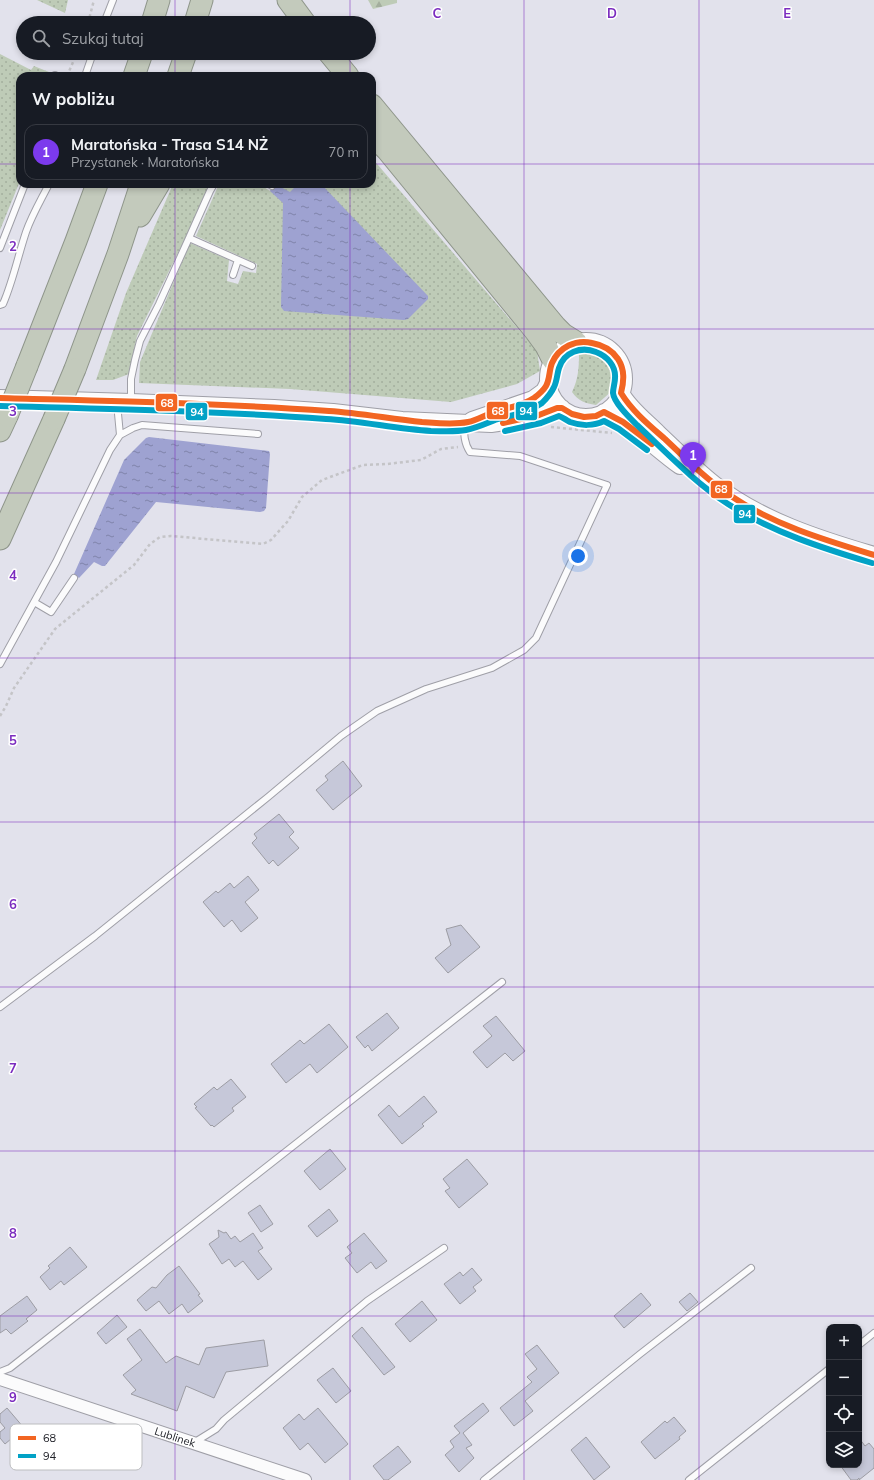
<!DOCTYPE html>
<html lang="pl">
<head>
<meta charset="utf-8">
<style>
	:root { --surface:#171b24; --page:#20242c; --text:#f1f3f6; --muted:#9ea1a6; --line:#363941; --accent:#7c3aed }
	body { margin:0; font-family:Mulish,sans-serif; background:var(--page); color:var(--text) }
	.controls { position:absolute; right:12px; bottom:12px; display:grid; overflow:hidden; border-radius:8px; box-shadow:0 2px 6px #0003 }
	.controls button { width:36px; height:36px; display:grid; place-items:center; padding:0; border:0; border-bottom:1px solid var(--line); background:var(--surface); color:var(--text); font:20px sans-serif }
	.you { position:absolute; left:578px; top:556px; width:14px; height:14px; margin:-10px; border:3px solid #fff; border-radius:50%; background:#1a73e8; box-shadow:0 0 0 6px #1a73e833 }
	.badge { display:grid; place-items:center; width:26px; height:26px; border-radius:50%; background:var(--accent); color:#fff; font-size:13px; font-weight:700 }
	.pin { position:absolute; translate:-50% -33px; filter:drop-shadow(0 1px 2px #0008) }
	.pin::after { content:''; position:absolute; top:21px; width:14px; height:12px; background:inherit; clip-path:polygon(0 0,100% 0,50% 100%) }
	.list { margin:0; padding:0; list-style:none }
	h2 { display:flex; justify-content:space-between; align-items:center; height:52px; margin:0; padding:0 16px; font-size:17px }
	h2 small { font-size:13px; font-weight:400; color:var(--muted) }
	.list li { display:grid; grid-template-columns:26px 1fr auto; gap:12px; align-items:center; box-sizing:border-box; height:56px; margin:0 8px 8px; padding:0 8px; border:1px solid var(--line); border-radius:12px }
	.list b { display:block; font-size:15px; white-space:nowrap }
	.list p { margin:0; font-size:13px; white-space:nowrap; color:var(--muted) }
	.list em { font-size:13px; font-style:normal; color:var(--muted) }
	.icon { flex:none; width:22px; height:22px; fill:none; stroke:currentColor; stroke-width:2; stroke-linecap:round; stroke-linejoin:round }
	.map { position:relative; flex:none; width:874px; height:1480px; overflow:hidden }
	.search { position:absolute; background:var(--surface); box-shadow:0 2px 6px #0003; left:16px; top:16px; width:360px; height:44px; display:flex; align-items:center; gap:10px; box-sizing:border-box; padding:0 14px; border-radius:22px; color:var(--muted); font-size:15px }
	.panel { position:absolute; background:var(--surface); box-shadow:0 2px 6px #0003; left:16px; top:72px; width:360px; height:116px; border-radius:12px }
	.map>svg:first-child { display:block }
	.grass { fill:url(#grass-dots) }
	.forest { fill:url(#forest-firs) }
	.water { fill:url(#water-ripples) }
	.building { fill:#c6c8d9; stroke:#9c9ca3 }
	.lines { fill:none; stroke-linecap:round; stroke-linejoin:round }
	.lane-casing { stroke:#9f9fa7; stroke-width:8 }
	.street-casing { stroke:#9f9fa7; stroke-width:14 }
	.secondary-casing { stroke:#9f9fa7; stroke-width:18 }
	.highway-casing { stroke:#8e958a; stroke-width:23 }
	.path { stroke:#c4c4c7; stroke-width:2.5; stroke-dasharray:3 3; stroke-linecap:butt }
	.lane { stroke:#fbfbfc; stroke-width:6 }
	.street { stroke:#fbfbfc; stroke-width:12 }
	.secondary { stroke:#fbfbfc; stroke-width:16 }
	.highway { stroke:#c3cabc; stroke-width:21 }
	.highway-bridge-casing { stroke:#8e958a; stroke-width:23; stroke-linecap:butt }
	.highway-bridge { stroke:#c3cabc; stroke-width:21 }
	.bus-1-casing { stroke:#fff; stroke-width:9 }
	.bus-2-casing { stroke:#fff; stroke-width:9 }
	.bus-1 { stroke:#f26522; stroke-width:6 }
	.bus-2 { stroke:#02a2c6; stroke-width:6 }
	.grid { fill:none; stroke:#7b2cbf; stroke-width:1; stroke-opacity:0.55 }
	.labels { text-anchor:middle; stroke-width:3; stroke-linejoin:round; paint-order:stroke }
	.street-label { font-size:11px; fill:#212229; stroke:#fff }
	.key { fill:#fff; stroke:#bcbdbf; stroke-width:1 }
	.key-label { font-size:11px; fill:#212229 }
	.grid-label { font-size:13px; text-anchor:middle; font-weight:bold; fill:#7b2cbf; stroke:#fff; stroke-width:3; stroke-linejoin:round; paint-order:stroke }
	.line-badge { stroke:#fff; stroke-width:1.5 }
	.badge-label { font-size:11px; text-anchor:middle; font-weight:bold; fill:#fff }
</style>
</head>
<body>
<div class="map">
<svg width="874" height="1480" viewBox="0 0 874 1480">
	<defs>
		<pattern id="grass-dots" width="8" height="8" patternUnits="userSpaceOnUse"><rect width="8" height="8" fill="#becbb7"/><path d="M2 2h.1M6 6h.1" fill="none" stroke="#a3ae9d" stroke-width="1.8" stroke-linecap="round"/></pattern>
		<pattern id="forest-firs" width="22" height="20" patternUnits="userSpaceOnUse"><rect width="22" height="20" fill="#becbb7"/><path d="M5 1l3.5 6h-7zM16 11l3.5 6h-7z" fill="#a3ae9d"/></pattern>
		<pattern id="water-ripples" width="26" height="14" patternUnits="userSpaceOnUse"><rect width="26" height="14" fill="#9ea2d1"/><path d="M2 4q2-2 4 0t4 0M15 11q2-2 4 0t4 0" fill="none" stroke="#8084aa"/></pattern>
	</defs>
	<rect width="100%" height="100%" fill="#e2e2ec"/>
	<path class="grass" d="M 37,0 L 68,0 L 65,13 Z
		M 0,54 L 31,70 L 34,66 L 49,72 L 50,76 L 20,76 L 20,181 L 0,230 Z
		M 372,158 L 537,351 L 540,371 L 517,384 L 451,402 L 290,389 L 139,383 L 140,362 L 190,243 L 229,260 L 227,281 L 238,284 L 243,271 L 256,273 L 257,264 L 196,236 L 219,184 L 227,184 L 238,188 L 243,184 L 259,184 L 270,191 L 275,184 L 372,184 Z
		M 173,184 L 212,184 L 137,336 L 129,374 L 113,380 L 96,380 L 126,293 Z
		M 586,353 L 600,355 L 613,369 L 615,379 L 613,390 L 596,405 C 585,403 578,401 572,392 C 578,380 579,368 579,355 Z"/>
	<path class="forest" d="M 368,0 L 397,0 L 397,3 L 373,9 Z"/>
	<path class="water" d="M 275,184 L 290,192 L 298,184 L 321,184 L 428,296 L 428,299 L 408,319 L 404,320 L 284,311 L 281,307 L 283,203 L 270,191 Z
		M 149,437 L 269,451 L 270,454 L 266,508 L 264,511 L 260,512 L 156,502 L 105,566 L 102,566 L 94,562 L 79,578 L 74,574 L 124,460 L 146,438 Z"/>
	<path class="building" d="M 343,761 L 362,786 L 333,810 L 316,790 L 328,780 L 325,776 Z
		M 279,814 L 294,832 L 289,837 L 299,848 L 278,866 L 273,860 L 269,864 L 252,843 L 257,838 L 254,834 Z
		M 248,876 L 259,890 L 245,902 L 258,918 L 241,932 L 232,920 L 224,927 L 203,902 L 216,891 L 218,893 L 230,883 L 234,888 Z
		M 461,925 L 480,947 L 448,973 L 435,958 L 451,945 L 446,929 Z
		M 387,1013 L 399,1028 L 372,1051 L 368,1045 L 365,1048 L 356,1037 Z
		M 496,1016 L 525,1051 L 513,1061 L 505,1053 L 487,1068 L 473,1052 L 492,1036 L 483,1026 Z
		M 329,1024 L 348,1047 L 317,1073 L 310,1064 L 286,1083 L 271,1064 L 300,1040 L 304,1044 Z
		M 231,1079 L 246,1097 L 232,1108 L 234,1111 L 214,1127 L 212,1125 L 211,1126 L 195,1108 L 197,1107 L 194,1104 L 214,1087 L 217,1090 Z
		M 424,1096 L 437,1112 L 422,1124 L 424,1126 L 402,1144 L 378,1115 L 389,1105 L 399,1117 Z
		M 330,1149 L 346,1169 L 320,1190 L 304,1171 Z
		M 467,1159 L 488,1184 L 459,1208 L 445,1191 L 450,1188 L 443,1179 Z
		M 260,1205 L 273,1224 L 261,1232 L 248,1213 Z
		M 329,1209 L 338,1221 L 317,1237 L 308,1226 Z
		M 218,1230 L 224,1233 L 226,1232 L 231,1239 L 235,1236 L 240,1242 L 253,1233 L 263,1248 L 258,1251 L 272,1269 L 258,1280 L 243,1261 L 235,1267 L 229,1259 L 222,1264 L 209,1244 L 219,1237 Z
		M 364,1233 L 387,1261 L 376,1269 L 371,1262 L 357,1273 L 345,1258 L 352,1253 L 347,1247 Z
		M 70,1247 L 87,1267 L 64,1285 L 61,1281 L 50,1290 L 40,1277 L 50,1268 L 48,1266 Z
		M 179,1266 L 200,1294 L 198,1295 L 203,1301 L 188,1313 L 182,1304 L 169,1314 L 159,1301 L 146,1311 L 137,1300 L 152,1287 L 156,1288 L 167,1275 Z
		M 472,1268 L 482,1280 L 473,1287 L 476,1291 L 460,1304 L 444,1284 L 460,1272 L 463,1276 Z
		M 641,1293 L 651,1305 L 624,1328 L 614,1316 Z
		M 690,1293 L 698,1302 L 687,1311 L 679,1302 Z
		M 27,1296 L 37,1310 L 26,1319 L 28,1321 L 11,1334 L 6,1329 L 0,1333 L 0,1316 Z
		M 422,1301 L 437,1320 L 410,1342 L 395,1324 Z
		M 117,1315 L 127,1327 L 106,1344 L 97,1333 Z
		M 362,1327 L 395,1367 L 384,1375 L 352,1336 Z
		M 140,1329 L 166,1363 L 176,1356 L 199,1365 L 206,1348 L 264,1340 L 268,1366 L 226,1372 L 214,1398 L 186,1386 L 177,1411 L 131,1394 L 136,1390 L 123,1375 L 142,1360 L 127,1339 Z
		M 537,1345 L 559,1373 L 525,1401 L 533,1411 L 514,1426 L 500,1408 L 532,1382 L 527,1377 L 537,1369 L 525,1354 Z
		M 333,1368 L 351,1391 L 336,1403 L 317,1380 Z
		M 483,1403 L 489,1411 L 463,1433 L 472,1445 L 466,1448 L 474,1458 L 459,1472 L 445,1455 L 454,1447 L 450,1441 L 460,1433 L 454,1426 Z
		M 7,1408 L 24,1428 L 5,1444 L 0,1438 L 0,1432 L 5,1428 L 0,1422 L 0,1414 Z
		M 318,1408 L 348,1444 L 325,1463 L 308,1443 L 300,1450 L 283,1428 L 299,1414 L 304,1420 Z
		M 674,1417 L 686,1431 L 679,1437 L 680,1439 L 655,1459 L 641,1442 L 665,1421 L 667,1423 Z
		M 586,1437 L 610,1467 L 594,1480 L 571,1450 Z
		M 859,1438 L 865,1446 L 869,1443 L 874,1449 L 874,1468 L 859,1480 L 859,1478 L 857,1480 L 851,1480 L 840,1465 L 859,1465 Z
		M 398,1446 L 411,1462 L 388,1480 L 384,1480 L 373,1466 Z"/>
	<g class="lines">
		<g class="lane-casing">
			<path id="lane" d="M 104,23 L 113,0
				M 55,76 L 55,75
				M 85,76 L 93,53
				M 214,184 L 210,191 L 189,238 L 252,266
				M 269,184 L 272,186
				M 0,248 L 25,184
				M 233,275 L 238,260
				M 0,305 L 3,304 C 13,281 18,256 26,232 C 32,215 41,200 49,184
				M 131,402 L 131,379 L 135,360 L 140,341 L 159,304 L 189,238
				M 120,435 L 133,428 L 142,425 L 258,434
				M 34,602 L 51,612 L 74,578
				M 0,664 L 56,562 L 110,450 L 120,435 L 117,403
				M 0,1007 L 95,936 L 268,797 L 341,736 L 377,711 L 426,689 L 492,668 L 524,650 L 536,638 L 607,485 L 520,456 L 470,452 C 464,443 464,434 464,424
				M 859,1345 L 874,1333
				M 0,1372 L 10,1368 L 502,982
				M 195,1442 L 216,1429 L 224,1420 L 367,1301 L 444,1248
				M 484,1480 L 640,1354 L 751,1268
				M 689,1480 L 829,1369"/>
		</g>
		<g class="street-casing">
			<path id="street" d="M 0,1379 L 305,1480"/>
		</g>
		<g class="secondary-casing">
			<path id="secondary" d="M548 379a38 38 0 1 1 76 0a38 38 0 1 1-76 0Z
				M 621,393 C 629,408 646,421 658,433 C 676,450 694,468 714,484 C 760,520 819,539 874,555
				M 0,398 L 131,402 L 274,408 L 333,412 L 402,420 L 491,424 L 519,420 L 539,415 L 552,409 L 562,408
				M 604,412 C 629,421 657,450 680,466
				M 472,420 L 533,399 L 544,391 L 548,383"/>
		</g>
		<g class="highway-casing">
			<path id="highway" d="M 288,0 L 305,23
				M 152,23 L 159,0
				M 195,23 L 202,0
				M 329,53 L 348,76
				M 134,76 L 142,53
				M 178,76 L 186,53
				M 372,105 L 556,327 L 563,334 L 576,342
				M 372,135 L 387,150 L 535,331 L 546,346 L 553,360
				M 140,216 L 159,184
				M 27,366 L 76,241 L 97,184
				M 75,369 L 118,254 L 141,184
				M 0,431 L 7,416
				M 0,539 L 54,419"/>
		</g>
		<path class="path" d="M 88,23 L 94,0
			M 67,76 L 77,53
			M 551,427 L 612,433
			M 0,716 L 6,706 L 14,688 L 55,629 L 134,565 L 150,544 L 160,537 L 171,536 L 263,544 L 271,540 L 288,521 L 302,497 L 322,480 L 363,465 L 387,464 L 421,460 L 441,449 L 458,447"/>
		<use href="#lane" class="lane"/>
		<use href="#street" class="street"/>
		<use href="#secondary" class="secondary"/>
		<use href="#highway" class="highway"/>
		<g class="highway-bridge-casing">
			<path id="highway-bridge" d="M 7,416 L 27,366
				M 54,419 L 75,369"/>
		</g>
		<use href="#highway-bridge" class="highway-bridge"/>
		<g class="bus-1-casing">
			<path id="bus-1" d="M 0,398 C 109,401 219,403 329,411 C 360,413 391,419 422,422 C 437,423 453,425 468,422 C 477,420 485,415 494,412 C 507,408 522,406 534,398 C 538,395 543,391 546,386 C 550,379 549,370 552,363 C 559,347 576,339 592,343 C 603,345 612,350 618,359 C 625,370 624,381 621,393 C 632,411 649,425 665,439 C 686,459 707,480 731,496 C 774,525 825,540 874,555
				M 503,423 L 539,415 L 557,408 L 562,408 L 572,414 L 584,417 L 596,416 L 604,412 L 623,422 L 652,444"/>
		</g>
		<g class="bus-2-casing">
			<path id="bus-2" d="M 0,406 C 109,409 218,411 326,419 C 362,421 396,429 431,431 C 443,431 455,432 466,430 C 476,428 485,424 495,420 C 511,415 528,413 542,403 C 547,398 551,394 554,387 C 557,381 557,374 559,368 C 564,352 581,346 596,352 C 607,356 616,366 615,378 C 615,383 613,388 613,393 C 614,403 630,418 637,425 C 666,452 694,482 728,504 C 772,532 822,548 872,563
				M 505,431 L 541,423 L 559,416 C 562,417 566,420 570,422 C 581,426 594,426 604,421 L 619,429 L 647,450"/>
		</g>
		<use href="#bus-1" class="bus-1"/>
		<use href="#bus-2" class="bus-2"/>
	</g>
	<path class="grid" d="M 175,0 L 175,23M 350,0 L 350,23M 524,0 L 524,1480M 699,0 L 699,1480M 175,53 L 175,76M 350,53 L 350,76M 0,164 L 20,164M 372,164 L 874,164M 175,184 L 175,1480M 350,184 L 350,1480M 0,329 L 874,329M 0,493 L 874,493M 0,658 L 874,658M 0,822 L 874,822M 0,987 L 874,987M 0,1151 L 874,1151M 0,1316 L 874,1316"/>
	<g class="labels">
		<g class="street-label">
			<text transform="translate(175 1437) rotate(18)" y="4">Lublinek</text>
		</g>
	</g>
	<rect x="10" y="1424" width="132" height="46" rx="6" class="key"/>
	<rect x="18" y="1436" width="18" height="4" fill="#f26522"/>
	<rect x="18" y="1454" width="18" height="4" fill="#02a2c6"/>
	<g class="key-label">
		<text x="43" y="1442">68</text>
		<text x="43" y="1460">94</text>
	</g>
	<g class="grid-label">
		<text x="437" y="18">C</text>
		<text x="612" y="18">D</text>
		<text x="787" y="18">E</text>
		<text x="13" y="251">2</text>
		<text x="13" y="416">3</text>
		<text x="13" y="580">4</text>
		<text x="13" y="745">5</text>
		<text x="13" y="909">6</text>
		<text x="13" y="1073">7</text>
		<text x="13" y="1238">8</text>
		<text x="13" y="1402">9</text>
	</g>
	<g class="line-badge">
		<rect x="155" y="393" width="23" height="19" rx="4" fill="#f26522"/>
		<rect x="486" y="401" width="23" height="19" rx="4" fill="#f26522"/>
		<rect x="515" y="401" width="23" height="20" rx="4" fill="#02a2c6"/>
		<rect x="185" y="402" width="23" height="19" rx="4" fill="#02a2c6"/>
		<rect x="710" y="480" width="23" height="19" rx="4" fill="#f26522"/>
		<rect x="733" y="504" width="23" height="20" rx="4" fill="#02a2c6"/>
	</g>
	<g class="badge-label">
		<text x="167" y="407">68</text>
		<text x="498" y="415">68</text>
		<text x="526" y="415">94</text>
		<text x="197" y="416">94</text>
		<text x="721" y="493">68</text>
		<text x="745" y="518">94</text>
	</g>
</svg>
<div class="controls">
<button>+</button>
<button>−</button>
<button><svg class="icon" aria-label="locate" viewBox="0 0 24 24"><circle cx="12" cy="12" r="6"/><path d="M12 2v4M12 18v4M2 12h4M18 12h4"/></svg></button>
<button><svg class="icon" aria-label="layers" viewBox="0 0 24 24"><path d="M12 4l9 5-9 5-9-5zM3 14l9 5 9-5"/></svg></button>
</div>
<div class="you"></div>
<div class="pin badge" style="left:693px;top:475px">1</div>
<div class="search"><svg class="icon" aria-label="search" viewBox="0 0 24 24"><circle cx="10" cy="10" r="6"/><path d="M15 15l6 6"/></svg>Szukaj tutaj</div>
<section class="panel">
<h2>W pobliżu<small></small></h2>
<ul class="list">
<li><span class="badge">1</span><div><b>Maratońska - Trasa S14 NŻ</b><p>Przystanek · Maratońska</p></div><em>70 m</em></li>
</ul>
</section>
</div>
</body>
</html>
